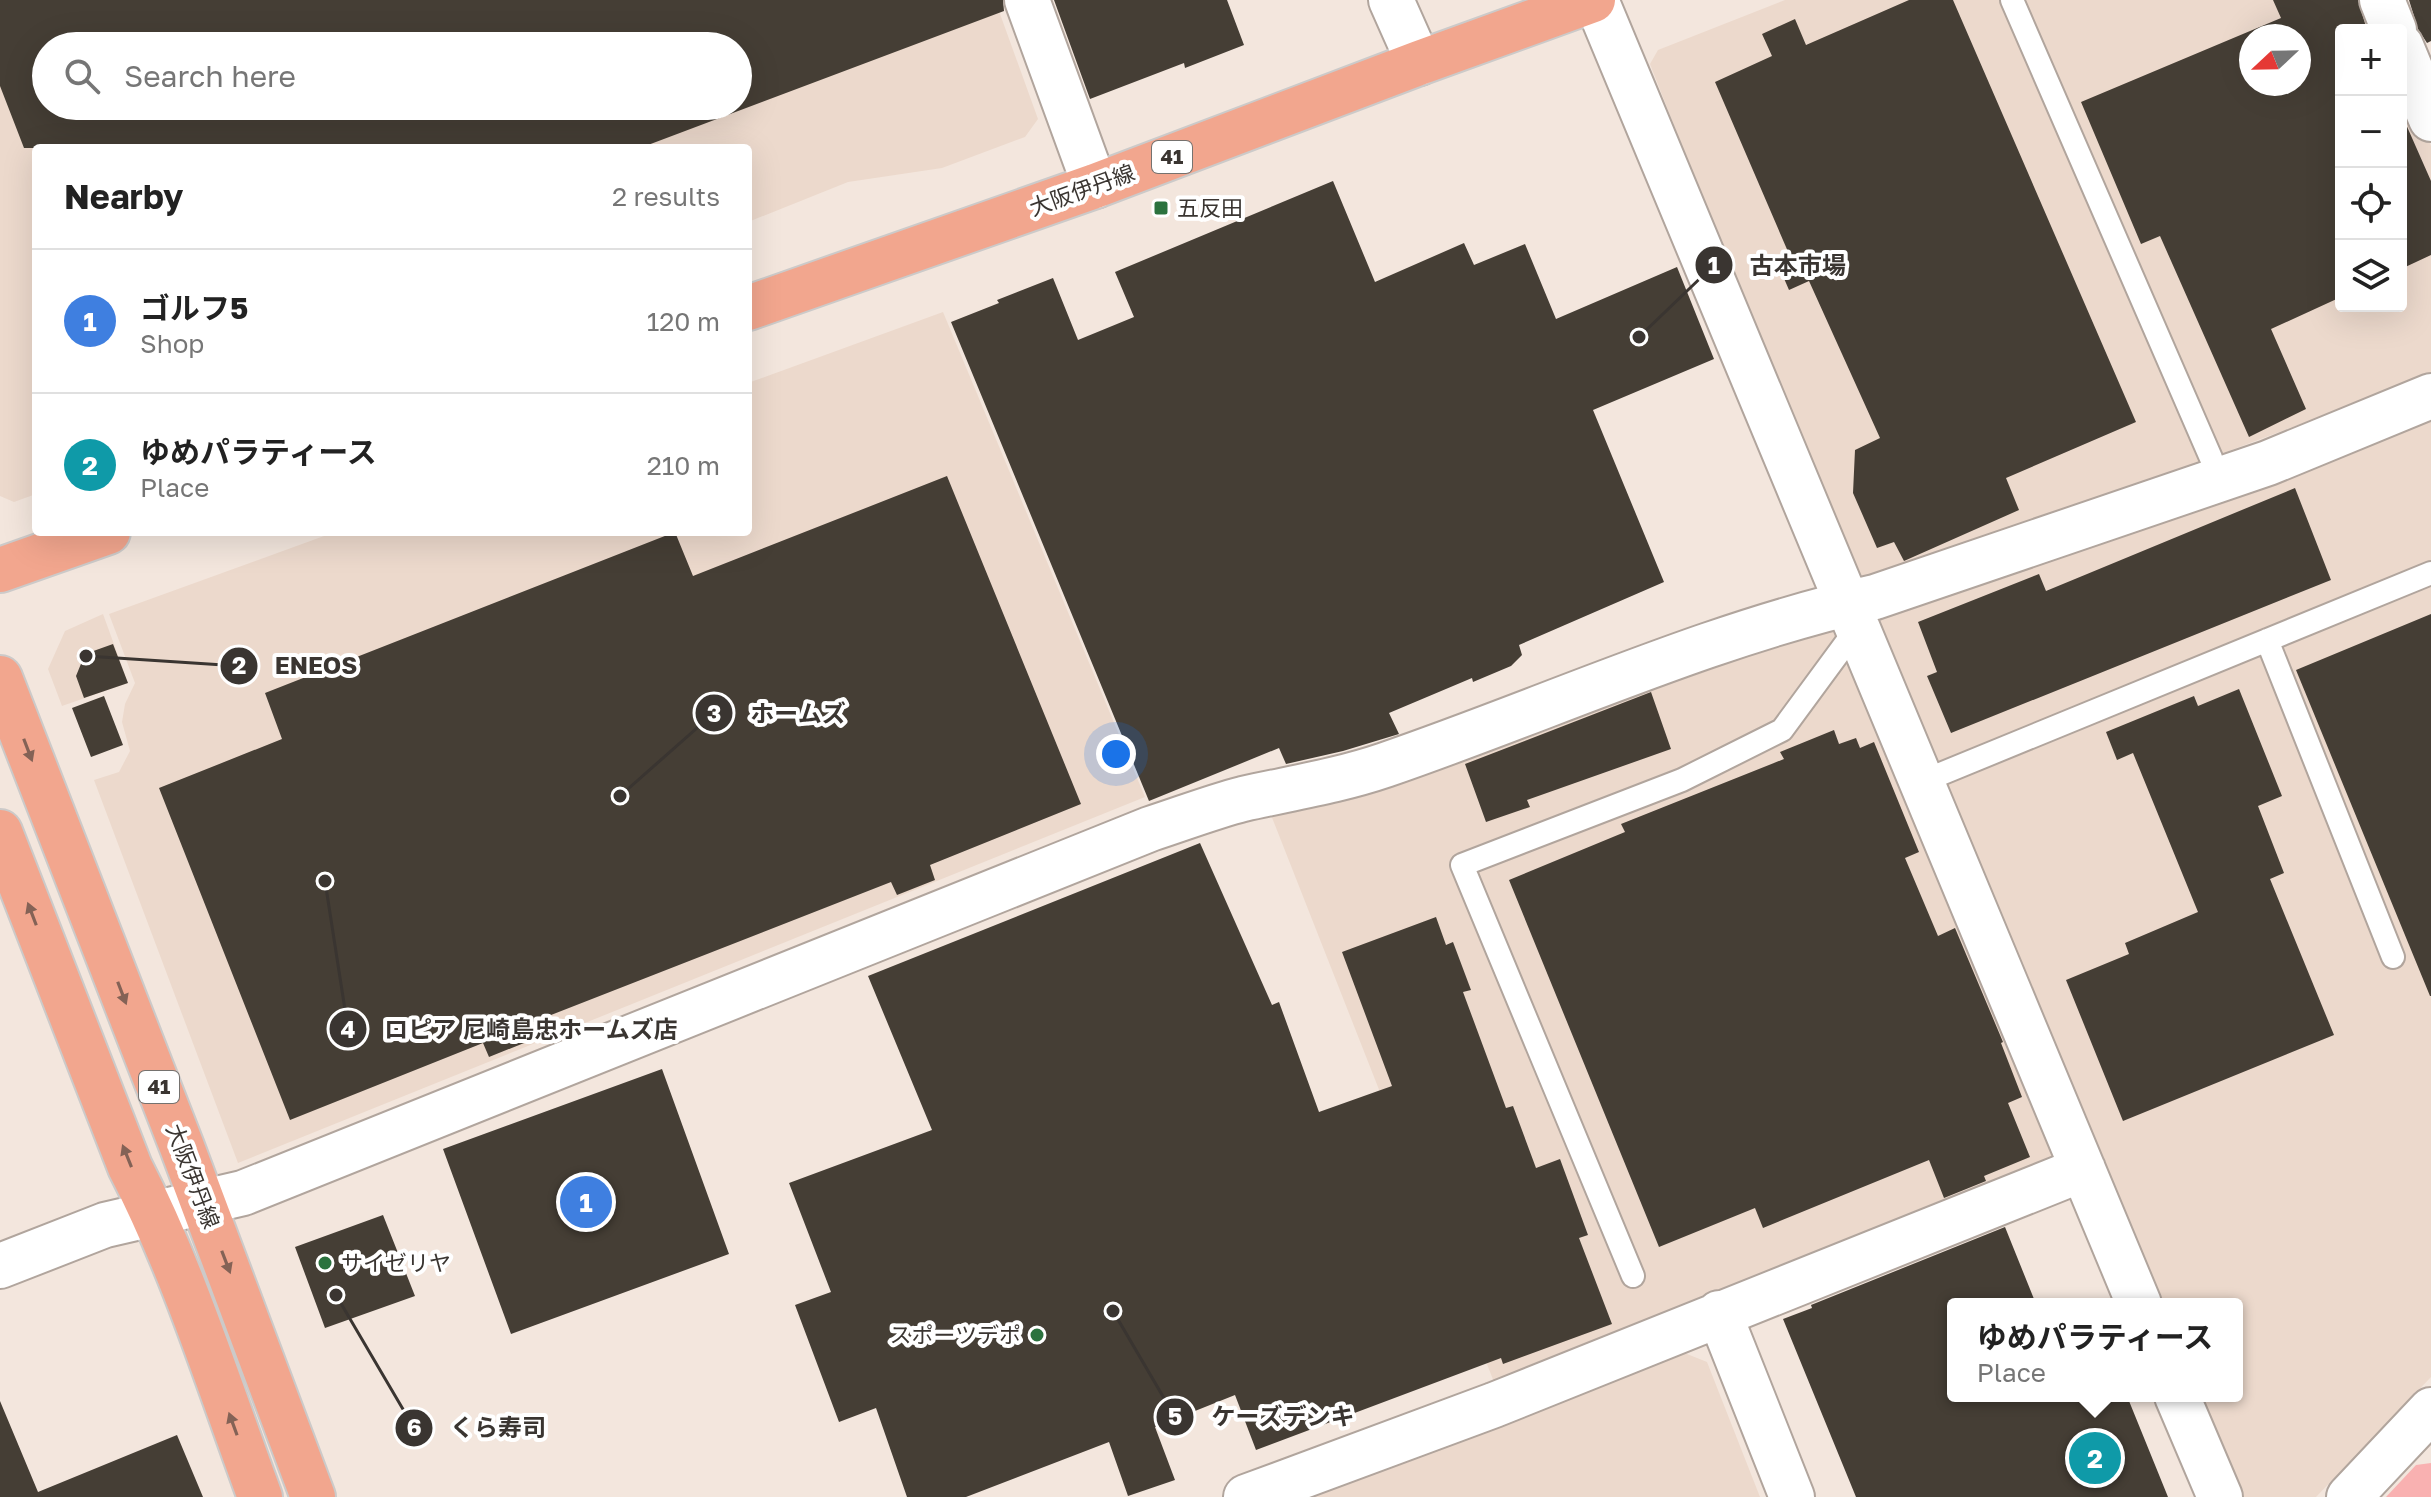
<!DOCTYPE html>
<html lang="en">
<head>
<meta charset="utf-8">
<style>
	:root { --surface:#fff; --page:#f2f2f2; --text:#222; --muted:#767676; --line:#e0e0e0; --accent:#2563eb }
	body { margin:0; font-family:"Golos Text","Noto Sans JP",sans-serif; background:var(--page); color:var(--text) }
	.controls { position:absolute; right:24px; top:24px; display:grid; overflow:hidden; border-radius:8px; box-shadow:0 8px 32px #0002 }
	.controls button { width:72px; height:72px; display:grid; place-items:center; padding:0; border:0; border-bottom:2px solid var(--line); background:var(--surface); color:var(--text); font:40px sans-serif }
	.compass { position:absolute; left:2239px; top:24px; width:72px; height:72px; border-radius:50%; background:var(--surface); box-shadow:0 8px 32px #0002; rotate:248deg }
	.you { position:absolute; left:1116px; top:754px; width:28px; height:28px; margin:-20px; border:6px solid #fff; border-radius:50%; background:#1a73e8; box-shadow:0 0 0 12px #1a73e833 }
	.badge { display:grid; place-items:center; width:52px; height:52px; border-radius:50%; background:var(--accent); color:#fff; font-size:26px; font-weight:700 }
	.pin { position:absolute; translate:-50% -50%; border:4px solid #fff; box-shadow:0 2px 8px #0006 }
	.popup { position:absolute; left:1947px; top:1298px; width:296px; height:104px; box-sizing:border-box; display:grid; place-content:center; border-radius:8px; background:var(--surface); filter:drop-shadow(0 2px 6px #0005); font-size:26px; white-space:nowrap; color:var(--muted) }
	.popup b { font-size:30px; color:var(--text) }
	.popup::after { content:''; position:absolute; left:50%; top:100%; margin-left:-16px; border:16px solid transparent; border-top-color:var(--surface) }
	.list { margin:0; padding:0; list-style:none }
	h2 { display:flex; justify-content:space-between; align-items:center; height:104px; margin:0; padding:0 32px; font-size:34px }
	h2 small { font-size:26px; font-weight:400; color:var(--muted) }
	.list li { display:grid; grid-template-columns:52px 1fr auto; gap:24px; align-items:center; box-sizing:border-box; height:144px; padding:0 32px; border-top:2px solid var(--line) }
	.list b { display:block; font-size:30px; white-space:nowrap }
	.list p { margin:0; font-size:26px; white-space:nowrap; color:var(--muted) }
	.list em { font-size:26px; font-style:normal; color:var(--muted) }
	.icon { flex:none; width:44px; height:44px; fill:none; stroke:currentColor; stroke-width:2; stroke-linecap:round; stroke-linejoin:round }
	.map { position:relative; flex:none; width:2431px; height:1497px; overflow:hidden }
	.search { position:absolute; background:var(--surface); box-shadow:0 8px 32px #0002; left:32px; top:32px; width:720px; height:88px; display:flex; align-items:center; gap:20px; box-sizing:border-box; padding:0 28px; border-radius:44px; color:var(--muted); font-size:30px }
	.panel { position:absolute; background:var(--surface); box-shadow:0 8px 32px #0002; left:32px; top:144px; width:720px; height:392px; border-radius:8px }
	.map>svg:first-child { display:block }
	.built { fill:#ecd9cc; fill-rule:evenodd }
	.green { fill:#f9b1b1 }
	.building { fill:#453e35; fill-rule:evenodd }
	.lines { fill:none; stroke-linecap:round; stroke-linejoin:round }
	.lane-casing { stroke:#b1a59d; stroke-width:26 }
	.street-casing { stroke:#b1a59d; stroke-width:48 }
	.primary-casing { stroke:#cccac9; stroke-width:48 }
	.lane { stroke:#fff; stroke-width:22 }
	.street { stroke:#fff; stroke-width:44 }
	.primary { stroke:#f2a68e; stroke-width:44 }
	.oneway { fill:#846256 }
	.poi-dot { fill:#2b723e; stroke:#fff; stroke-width:3 }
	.labels { text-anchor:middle; stroke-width:8; stroke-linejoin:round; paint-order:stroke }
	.shield { fill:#fff; stroke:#75726f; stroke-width:2 }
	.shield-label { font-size:20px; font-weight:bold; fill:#3a3531 }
	.street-label { font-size:22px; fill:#3a3531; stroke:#fff }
	.poi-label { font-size:22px; fill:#3a3531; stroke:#fff; text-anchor:start }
	.leader { fill:none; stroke:#3a3531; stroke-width:3 }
	.callout-dot { fill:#3a3531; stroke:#fff; stroke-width:3 }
	.mark-label { font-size:24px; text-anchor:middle; font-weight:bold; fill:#fff }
	.callout-label { font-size:24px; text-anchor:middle; font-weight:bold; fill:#3a3531; stroke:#fff; stroke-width:8; stroke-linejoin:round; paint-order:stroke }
</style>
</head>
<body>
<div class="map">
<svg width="2431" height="1497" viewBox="0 0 2431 1497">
	<rect width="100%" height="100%" fill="#f3e6dd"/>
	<path class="built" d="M 0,0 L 995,0 L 1038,119 L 1025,137 L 942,168 L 848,182 L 748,222 L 748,148 L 36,148 L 36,494 L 14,502 L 0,496 ZM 46,46 L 738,46 L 738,106 L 46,106 Z
		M 1785,0 L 2371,0 L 2383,30 L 2341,30 L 2341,306 L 2401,306 L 2401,74 L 2431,146 L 2431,375 L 2162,476 L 2038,517 L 1875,581 L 1849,574 L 1650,64 L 1658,50 ZM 2251,36 L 2299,36 L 2299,84 L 2251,84 Z
		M 943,312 L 1145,797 L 238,1163 L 94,780 L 119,772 L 130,751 L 122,722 L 125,704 L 135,683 L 109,614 L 335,532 L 748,532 L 748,383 Z
		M 2431,415 L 2431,1377 L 2316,1497 L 2238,1497 L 2194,1396 L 2237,1396 L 2237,1304 L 2155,1304 L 1874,629 L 1888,607 Z
		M 103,614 L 128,683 L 62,706 L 48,669 L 65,631 Z
		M 1810,628 L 1841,630 L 2056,1155 L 1494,1382 L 1271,815 Z
		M 1682,1352 L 1707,1362 L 1760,1497 L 1293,1497 Z"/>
	<path class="green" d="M 2431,1463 L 2431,1497 L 2386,1497 L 2416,1465 Z"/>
	<path class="building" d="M 0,0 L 1003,0 L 1004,11 L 640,148 L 24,148 L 0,86 ZM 46,46 L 738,46 L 738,106 L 46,106 Z
		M 1054,0 L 1227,0 L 1244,45 L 1185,68 L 1184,63 L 1090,99 Z
		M 1909,0 L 1953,0 L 2136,422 L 2006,478 L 2019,510 L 1904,561 L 1894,542 L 1877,548 L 1853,493 L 1855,450 L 1880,438 L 1809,281 L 1789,290 L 1776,260 L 1789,254 L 1715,82 L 1772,56 L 1762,34 L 1795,19 L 1806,45 Z
		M 2273,0 L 2358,0 L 2367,30 L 2341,30 L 2341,297 L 2271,329 L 2306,409 L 2249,437 L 2160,236 L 2141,244 L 2081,102 L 2281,18 ZM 2251,36 L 2299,36 L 2299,84 L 2251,84 Z
		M 2409,0 L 2431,0 L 2431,41 L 2427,43 L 2418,29 Z
		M 2401,113 L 2431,181 L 2431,255 L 2401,269 Z
		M 1333,181 L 1375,282 L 1464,243 L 1474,265 L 1525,244 L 1556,319 L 1677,267 L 1714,359 L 1593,410 L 1664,582 L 1519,645 L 1522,655 L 1511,666 L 1473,682 L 1472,678 L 1389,713 L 1399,734 L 1343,751 L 1286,764 L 1279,748 L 1149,801 L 951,322 L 999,303 L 997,300 L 1053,278 L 1078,340 L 1134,317 L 1115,272 Z
		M 947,476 L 1081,804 L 930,865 L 935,880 L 897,895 L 891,882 L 528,1024 L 534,1039 L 489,1057 L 483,1043 L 290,1120 L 159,788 L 282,739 L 265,693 L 675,532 L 693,576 Z
		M 2295,488 L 2331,580 L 1951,733 L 1927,676 L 1937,672 L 1918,622 L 2039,574 L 2046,591 Z
		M 2431,614 L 2431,996 L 2430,996 L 2296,670 Z
		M 113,644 L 128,683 L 84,698 L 76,676 L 85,654 Z
		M 2239,689 L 2282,796 L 2258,806 L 2284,873 L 2270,879 L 2334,1035 L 2123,1121 L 2066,980 L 2129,954 L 2125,943 L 2198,912 L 2133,753 L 2117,760 L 2106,732 L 2194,696 L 2198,706 Z
		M 1651,692 L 1671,749 L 1527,800 L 1530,807 L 1486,822 L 1465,764 Z
		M 104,696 L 123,745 L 91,757 L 72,708 Z
		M 1834,730 L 1839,744 L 1856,738 L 1860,748 L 1874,742 L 1919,852 L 1905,858 L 1938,936 L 1955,928 L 2003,1042 L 2001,1043 L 2022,1097 L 2008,1103 L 2030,1157 L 1984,1176 L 1986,1181 L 1944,1198 L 1929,1160 L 1763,1228 L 1755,1208 L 1659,1247 L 1509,880 L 1625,832 L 1621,824 L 1784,759 L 1780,752 Z
		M 1200,843 L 1272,1005 L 1279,1002 L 1319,1112 L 1392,1086 L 1342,952 L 1436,917 L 1446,945 L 1453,942 L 1471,990 L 1463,992 L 1506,1108 L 1513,1106 L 1536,1168 L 1560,1159 L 1588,1235 L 1579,1238 L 1612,1324 L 1503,1364 L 1501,1358 L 1256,1450 L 1235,1395 L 1155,1427 L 1175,1480 L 1128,1496 L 1109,1442 L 966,1497 L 907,1497 L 876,1408 L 839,1422 L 795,1305 L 831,1292 L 789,1183 L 932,1130 L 868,976 Z
		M 662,1069 L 729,1254 L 511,1334 L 443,1149 Z
		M 383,1215 L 415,1296 L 325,1328 L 295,1247 Z
		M 2005,1227 L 2036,1304 L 1953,1304 L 1953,1396 L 2127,1396 L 2168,1497 L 1856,1497 L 1783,1319 L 1812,1308 L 1811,1305 Z
		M 0,1401 L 38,1492 L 177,1435 L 203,1497 L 0,1497 Z"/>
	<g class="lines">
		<g class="lane-casing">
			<path id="lane" d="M 2012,0 L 2211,458 L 2218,480
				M 2267,640 L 2393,957
				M 1921,782 L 2431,573
				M 1633,1276 L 1462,865 L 1682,780 L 1782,730 L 1857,628"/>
		</g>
		<g class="street-casing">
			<path id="street" d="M 1027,0 L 1095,186
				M 1391,0 L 1419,63
				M 1596,0 L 2139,1304
				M 2382,0 L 2394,30
				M 2401,46 L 2431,119
				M 0,1266 L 105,1225 L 243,1193 L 1150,829 C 1181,819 1212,807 1243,799 C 1292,788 1338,781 1385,765 C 1548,709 1706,635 1875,597 L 2268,463 L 2431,396
				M 1719,1313 L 1792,1497
				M 2177,1396 L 2220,1497
				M 1246,1497 L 1494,1405 L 2083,1169
				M 2349,1497 L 2431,1410"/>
		</g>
		<g class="primary-casing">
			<path id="primary" d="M 748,308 L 1095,186 L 1419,63 L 1593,0
				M 0,570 L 108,532
				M 0,678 L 182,1147 L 313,1497
				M 0,832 L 130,1167 C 184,1272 219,1386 260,1497"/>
		</g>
		<use href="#lane" class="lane"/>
		<use href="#street" class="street"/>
		<use href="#primary" class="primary"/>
	</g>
	<defs><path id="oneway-solid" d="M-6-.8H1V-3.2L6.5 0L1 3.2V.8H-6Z" transform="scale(2)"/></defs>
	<g class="oneway">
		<use href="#oneway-solid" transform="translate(28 750) rotate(69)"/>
		<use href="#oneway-solid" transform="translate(32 914) rotate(-111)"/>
		<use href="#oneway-solid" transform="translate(122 993) rotate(69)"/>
		<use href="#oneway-solid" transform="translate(127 1156) rotate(-112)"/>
		<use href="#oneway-solid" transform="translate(226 1262) rotate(69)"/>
		<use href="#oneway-solid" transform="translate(233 1424) rotate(-110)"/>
	</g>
	<g class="poi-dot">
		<rect x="1153" y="200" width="16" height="16" rx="4"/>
		<circle cx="325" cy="1263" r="8"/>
		<circle cx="1037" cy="1335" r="8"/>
	</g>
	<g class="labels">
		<g class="shield">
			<rect x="1152" y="141" width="40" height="32" rx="6"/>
			<rect x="139" y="1071" width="40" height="32" rx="6"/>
		</g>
		<g class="shield-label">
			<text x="1172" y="164">41</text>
			<text x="159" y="1094">41</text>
		</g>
		<g class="street-label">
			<text transform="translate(1082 190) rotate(-20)" y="8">大阪伊丹線</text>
			<text transform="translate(193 1176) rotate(69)" y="8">大阪伊丹線</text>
		</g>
		<g class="poi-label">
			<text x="1177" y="216">五反田</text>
			<text x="341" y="1271">サイゼリヤ</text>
			<text x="1021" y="1343" text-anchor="end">スポーツデポ</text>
		</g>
	</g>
	<path class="leader" d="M1639 337L1714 265M86 656L239 666M620 796L714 713M325 881L348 1029M1113 1311L1175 1417M336 1295L414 1428"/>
	<g class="callout-dot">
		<circle cx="1639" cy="337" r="8"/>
		<circle cx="86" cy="656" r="8"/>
		<circle cx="620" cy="796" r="8"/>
		<circle cx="325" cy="881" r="8"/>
		<circle cx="1113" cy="1311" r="8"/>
		<circle cx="336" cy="1295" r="8"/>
		<circle cx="1714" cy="265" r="20"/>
		<circle cx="239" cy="666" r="20"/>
		<circle cx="714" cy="713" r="20"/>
		<circle cx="348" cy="1029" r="20"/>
		<circle cx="1175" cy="1417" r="20"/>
		<circle cx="414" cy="1428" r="20"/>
	</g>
	<g class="mark-label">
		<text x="1714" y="274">1</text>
		<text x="239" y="674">2</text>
		<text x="714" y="722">3</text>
		<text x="348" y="1038">4</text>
		<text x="1175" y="1425">5</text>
		<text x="414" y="1436">6</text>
	</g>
	<g class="callout-label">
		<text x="1798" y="274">古本市場</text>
		<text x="316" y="674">ENEOS</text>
		<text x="798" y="722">ホームズ</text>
		<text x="531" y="1038">ロピア 尼崎島忠ホームズ店</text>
		<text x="1283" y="1425">ケーズデンキ</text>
		<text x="498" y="1436">くら寿司</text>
	</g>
</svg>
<div class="controls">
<button>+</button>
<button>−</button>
<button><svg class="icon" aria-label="locate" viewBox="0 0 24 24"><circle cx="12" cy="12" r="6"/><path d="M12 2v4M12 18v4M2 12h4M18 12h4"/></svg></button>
<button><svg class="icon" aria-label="layers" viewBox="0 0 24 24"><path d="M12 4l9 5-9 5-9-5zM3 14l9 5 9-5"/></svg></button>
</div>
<svg class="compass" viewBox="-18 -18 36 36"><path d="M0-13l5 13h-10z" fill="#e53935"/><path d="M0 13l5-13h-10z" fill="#767676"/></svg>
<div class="you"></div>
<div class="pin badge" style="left:586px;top:1202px;background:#3f7fe0">1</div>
<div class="pin badge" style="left:2095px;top:1458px;background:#0f9aa8">2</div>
<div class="popup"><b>ゆめパラティース</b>Place</div>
<div class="search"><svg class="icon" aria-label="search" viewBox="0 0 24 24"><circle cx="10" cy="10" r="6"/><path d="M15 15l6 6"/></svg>Search here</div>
<section class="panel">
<h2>Nearby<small>2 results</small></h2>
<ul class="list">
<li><span class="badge" style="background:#3f7fe0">1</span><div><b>ゴルフ5</b><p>Shop</p></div><em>120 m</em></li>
<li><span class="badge" style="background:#0f9aa8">2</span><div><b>ゆめパラティース</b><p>Place</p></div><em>210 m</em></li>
</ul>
</section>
</div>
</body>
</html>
